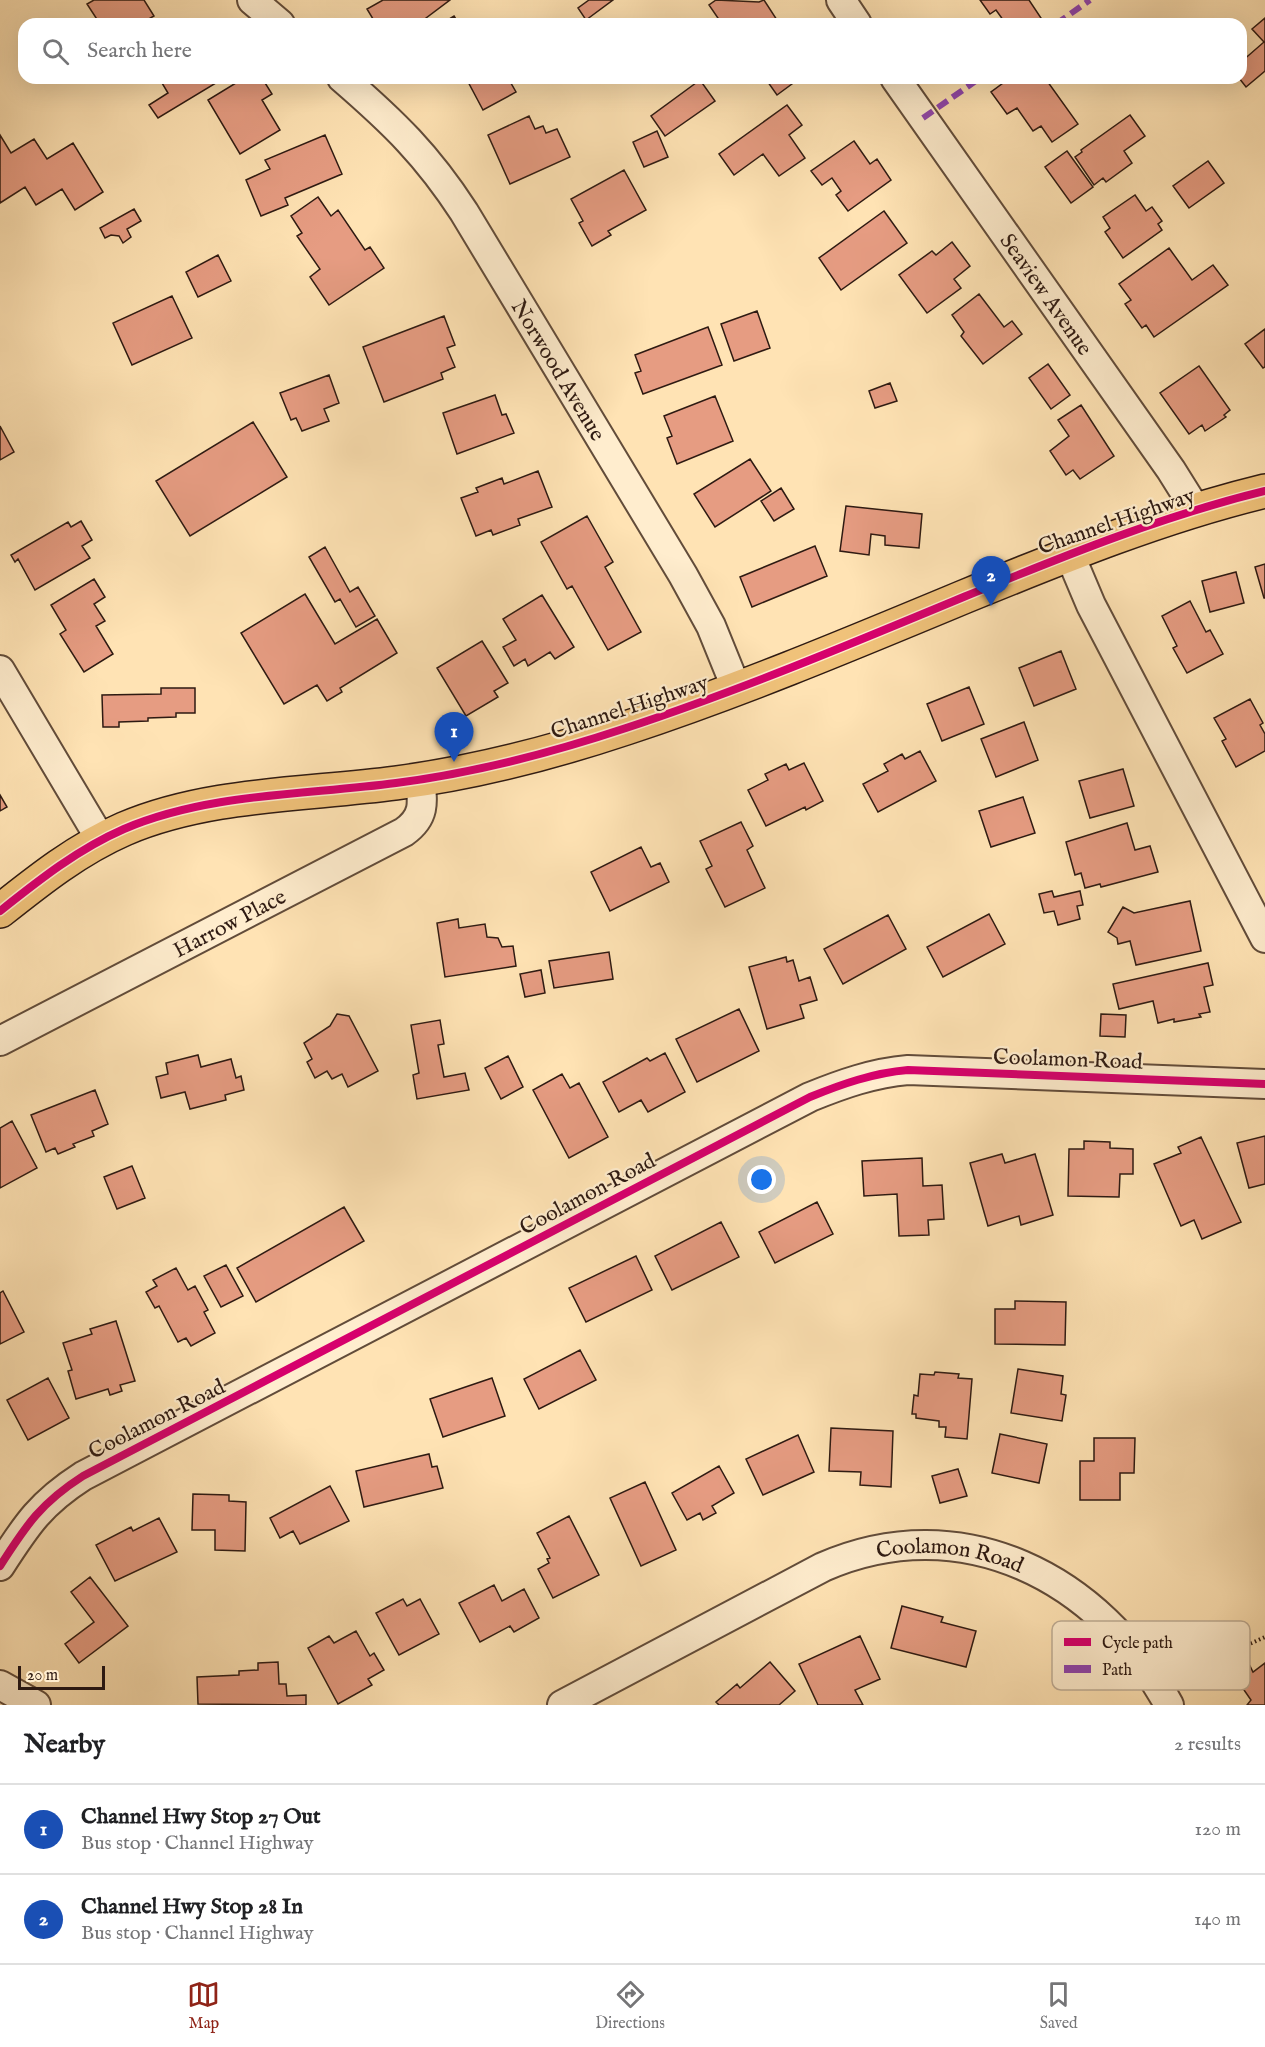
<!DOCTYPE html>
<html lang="en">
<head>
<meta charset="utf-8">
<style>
	:root { --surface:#fff; --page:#f6f6f6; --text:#202124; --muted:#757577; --line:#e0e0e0; --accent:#8f2418 }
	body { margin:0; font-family:"IM FELL English",serif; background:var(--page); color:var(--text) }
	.scale { position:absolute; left:18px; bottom:15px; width:87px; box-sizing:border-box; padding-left:6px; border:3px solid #2e1a12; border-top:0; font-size:16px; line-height:21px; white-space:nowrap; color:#2e1a12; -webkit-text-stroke:4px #ffedce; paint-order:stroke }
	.you { position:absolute; left:762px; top:1180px; width:21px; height:21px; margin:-15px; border:4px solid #fff; border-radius:50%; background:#1a73e8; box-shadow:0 0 0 9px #1a73e833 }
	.badge { display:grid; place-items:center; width:39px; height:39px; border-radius:50%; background:var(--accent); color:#fff; font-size:20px; font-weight:700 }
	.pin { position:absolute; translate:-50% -50px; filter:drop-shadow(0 2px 3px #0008) }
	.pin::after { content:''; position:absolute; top:32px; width:21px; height:18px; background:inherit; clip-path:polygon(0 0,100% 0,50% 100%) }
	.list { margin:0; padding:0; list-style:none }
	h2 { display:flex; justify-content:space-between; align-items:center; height:78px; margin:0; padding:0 24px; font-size:26px }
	h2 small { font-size:20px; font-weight:400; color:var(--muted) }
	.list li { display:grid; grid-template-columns:39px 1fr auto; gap:18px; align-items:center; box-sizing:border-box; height:90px; padding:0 24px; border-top:2px solid var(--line) }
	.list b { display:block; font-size:22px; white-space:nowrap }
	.list p { margin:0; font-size:20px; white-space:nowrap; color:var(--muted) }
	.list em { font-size:20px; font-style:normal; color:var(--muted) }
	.icon { flex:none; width:33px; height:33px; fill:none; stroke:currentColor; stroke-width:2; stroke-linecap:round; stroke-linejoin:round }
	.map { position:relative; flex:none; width:1265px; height:1705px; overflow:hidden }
	.search { position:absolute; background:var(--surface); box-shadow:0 6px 24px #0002; left:18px; right:18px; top:18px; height:66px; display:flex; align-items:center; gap:15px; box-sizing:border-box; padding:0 21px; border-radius:18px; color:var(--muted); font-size:22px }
	.sheet { height:258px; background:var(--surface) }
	nav { display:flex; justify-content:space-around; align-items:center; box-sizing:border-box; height:84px; border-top:2px solid var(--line); background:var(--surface); font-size:16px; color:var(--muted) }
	nav a { display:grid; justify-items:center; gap:3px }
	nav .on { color:var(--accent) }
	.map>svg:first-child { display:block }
	.building { fill:#e69c82; stroke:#2e1a12; stroke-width:1.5 }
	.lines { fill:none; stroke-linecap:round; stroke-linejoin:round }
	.minor-casing { stroke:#624c3a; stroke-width:32 }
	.primary-casing { stroke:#2e1a12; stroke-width:36 }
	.path { stroke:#2e1a12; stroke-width:4; stroke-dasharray:1.5 3; stroke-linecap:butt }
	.minor { stroke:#ffedce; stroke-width:28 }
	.primary { stroke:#f0c27a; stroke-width:33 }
	.quiet { stroke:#8e44ad; stroke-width:6; stroke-dasharray:12 6; stroke-linecap:butt }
	.cycleway-casing { stroke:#ffedce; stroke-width:11 }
	.cycleway { stroke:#d6006c; stroke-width:8 }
	.labels { text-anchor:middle; stroke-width:4.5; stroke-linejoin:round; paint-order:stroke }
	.street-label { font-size:22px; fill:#2e1a12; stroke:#ffedce }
	.key { fill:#ffedce; stroke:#c0ae96; stroke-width:1.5 }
	.key-label { font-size:16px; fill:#2e1a12 }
</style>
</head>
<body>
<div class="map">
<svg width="1265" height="1705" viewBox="0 0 1265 1705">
	<rect width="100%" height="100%" fill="#ffe3b4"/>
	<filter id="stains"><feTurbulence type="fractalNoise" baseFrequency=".00333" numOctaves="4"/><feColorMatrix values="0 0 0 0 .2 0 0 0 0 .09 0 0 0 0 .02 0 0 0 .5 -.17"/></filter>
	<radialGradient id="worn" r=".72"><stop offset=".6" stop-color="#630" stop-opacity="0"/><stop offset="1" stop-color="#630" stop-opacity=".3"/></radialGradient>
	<path class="building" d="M 94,0 L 144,0 L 154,16 L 140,24 L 100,24 L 87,4 Z
		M 383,0 L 450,0 L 418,24 L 376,24 L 367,9 Z
		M 589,0 L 613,0 L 586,20 L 578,8 Z
		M 716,0 L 759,2 L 764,0 L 777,20 L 771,24 L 722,24 L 709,5 Z
		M 980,0 L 1029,0 L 1041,18 L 1032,24 L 1006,24 L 996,10 L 990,14 Z
		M 454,16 L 459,24 L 441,24 Z
		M 1265,18 L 1265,71 L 1246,87 L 1239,78 L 1241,78 L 1241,62 L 1264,42 L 1252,29 Z
		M 159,78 L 214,78 L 216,83 L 158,118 L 149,105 L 168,93 Z
		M 244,78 L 262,78 L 272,94 L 262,100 L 280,130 L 240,154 L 208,100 Z
		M 466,78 L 508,78 L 516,92 L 483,110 Z
		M 765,78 L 800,78 L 777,95 Z
		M 1010,78 L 1045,78 L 1078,124 L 1052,142 L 1041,126 L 1033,131 L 1017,108 L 1007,114 L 991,92 Z
		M 700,80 L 715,101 L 665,136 L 651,116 Z
		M 787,105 L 802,125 L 789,135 L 805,158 L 779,176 L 763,154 L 734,175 L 719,154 Z
		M 1130,115 L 1145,136 L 1124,151 L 1132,163 L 1106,182 L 1103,178 L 1094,185 L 1075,157 L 1082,152 L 1081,150 Z
		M 529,116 L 535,129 L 543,126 L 546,133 L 557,129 L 570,157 L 510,184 L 488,135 Z
		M 657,131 L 668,157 L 644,167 L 633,142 Z
		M 0,135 L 11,153 L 34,139 L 47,159 L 73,143 L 103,192 L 75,210 L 62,189 L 36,205 L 25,187 L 0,203 Z
		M 325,135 L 342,174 L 285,198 L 288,205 L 261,216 L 246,180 L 270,169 L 265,160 Z
		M 854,141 L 870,164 L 877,159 L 891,180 L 848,211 L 836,195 L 841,191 L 832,178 L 822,185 L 811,171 Z
		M 1067,151 L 1093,187 L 1071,203 L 1045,167 Z
		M 1208,161 L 1224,183 L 1189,208 L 1173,186 Z
		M 624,170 L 646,210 L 608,231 L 611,235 L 592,246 L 579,223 L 583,221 L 571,199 Z
		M 1135,195 L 1146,211 L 1152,207 L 1162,221 L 1158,224 L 1162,230 L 1123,258 L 1105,232 L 1110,228 L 1103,217 Z
		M 318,197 L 331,216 L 338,210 L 365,250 L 370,247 L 384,268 L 329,305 L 310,277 L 320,269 L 297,236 L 302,233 L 291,216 Z
		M 134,209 L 141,221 L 127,229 L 131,237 L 123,243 L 119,236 L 111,235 L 105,238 L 100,228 Z
		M 884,211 L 907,243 L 841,290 L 819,258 Z
		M 952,242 L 970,266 L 954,279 L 961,288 L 927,313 L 899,275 L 932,251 L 936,255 Z
		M 1169,248 L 1192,280 L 1213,265 L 1228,285 L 1154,337 L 1146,325 L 1142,328 L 1125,304 L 1131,300 L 1119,284 Z
		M 218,255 L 231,281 L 198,297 L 186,272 Z
		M 979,294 L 1004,327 L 1012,321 L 1022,334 L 983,364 L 961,336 L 964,332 L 952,315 Z
		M 172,296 L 192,338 L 132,365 L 113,323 Z
		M 757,311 L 770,348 L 734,361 L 721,324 Z
		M 444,316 L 455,345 L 447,348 L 455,367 L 441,373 L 443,379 L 384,402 L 363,347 Z
		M 708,327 L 722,365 L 643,394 L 635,373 L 641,371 L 635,355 Z
		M 1265,329 L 1265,367 L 1263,368 L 1245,344 Z
		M 1048,364 L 1070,395 L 1051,409 L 1029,378 Z
		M 1199,366 L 1230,410 L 1224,415 L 1226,417 L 1205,431 L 1202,425 L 1189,434 L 1160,393 Z
		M 329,375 L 339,403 L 324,409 L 329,421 L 302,431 L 296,418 L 291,420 L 280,393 Z
		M 890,383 L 897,401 L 875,408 L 869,391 Z
		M 495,395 L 502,415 L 506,414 L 514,433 L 457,454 L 443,413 Z
		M 715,396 L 733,441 L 677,464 L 667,438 L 672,436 L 664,416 Z
		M 1081,405 L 1114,456 L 1080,479 L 1073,470 L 1066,475 L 1050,451 L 1069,436 L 1058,420 Z
		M 253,422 L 287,477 L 190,536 L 156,481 Z
		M 0,426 L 14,452 L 0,460 Z
		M 750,459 L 771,491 L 715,527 L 694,494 Z
		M 538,471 L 552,507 L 518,519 L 520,525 L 493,535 L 491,530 L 476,536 L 461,498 L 478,492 L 476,488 L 502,478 L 504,484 Z
		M 781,488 L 794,509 L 774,521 L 761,501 Z
		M 846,506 L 922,514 L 919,548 L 885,545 L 885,536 L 871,534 L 869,555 L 840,551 Z
		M 587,516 L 613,562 L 605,567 L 641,632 L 608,650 L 572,586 L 567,589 L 541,542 Z
		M 81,521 L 92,540 L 82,546 L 90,558 L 35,590 L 18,559 L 15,562 L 11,555 L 68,522 L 71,527 Z
		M 815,546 L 827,576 L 752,607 L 740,577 Z
		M 325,547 L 350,592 L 358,587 L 375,616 L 356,627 L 340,599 L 335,602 L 309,557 Z
		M 1265,564 L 1265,598 L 1264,598 L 1255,567 Z
		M 1236,572 L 1244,603 L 1210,612 L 1202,581 Z
		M 94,579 L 105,597 L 94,604 L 105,621 L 96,626 L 113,654 L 84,672 L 60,634 L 66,630 L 51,605 Z
		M 305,594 L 335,644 L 377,619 L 397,653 L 340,688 L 342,692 L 327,701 L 317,685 L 284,704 L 241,633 Z
		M 542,595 L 574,647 L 555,659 L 550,652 L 528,666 L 525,659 L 514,666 L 503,647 L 516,640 L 503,619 Z
		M 1190,601 L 1206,632 L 1210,630 L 1223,654 L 1187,673 L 1173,648 L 1177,646 L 1162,616 Z
		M 482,641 L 508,683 L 494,691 L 498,697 L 466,716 L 437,668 Z
		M 1061,651 L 1076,689 L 1034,706 L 1019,668 Z
		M 969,687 L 984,724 L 942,741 L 927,704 Z
		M 161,688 L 195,688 L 195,713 L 176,713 L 176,717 L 148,718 L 148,721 L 119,722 L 119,727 L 103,727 L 102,695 L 161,694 Z
		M 1250,699 L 1263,723 L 1260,725 L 1265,734 L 1265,751 L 1236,767 L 1222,741 L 1226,739 L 1214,718 Z
		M 1024,722 L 1038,760 L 996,777 L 981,739 Z
		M 920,751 L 936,781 L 878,812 L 863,784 L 888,771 L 884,764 L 902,754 L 905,759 Z
		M 804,763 L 823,801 L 806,810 L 805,807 L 766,826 L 748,790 L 768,780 L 765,774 L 786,764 L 789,770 Z
		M 1123,769 L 1134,806 L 1090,818 L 1079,781 Z
		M 0,795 L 7,807 L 0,811 Z
		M 1023,797 L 1035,833 L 991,847 L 979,811 Z
		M 741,822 L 753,846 L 747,850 L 765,888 L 725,907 L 706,869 L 712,866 L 700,841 Z
		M 1127,823 L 1135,850 L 1150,846 L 1158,872 L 1101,887 L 1100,884 L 1085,888 L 1081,873 L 1075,875 L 1066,842 Z
		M 641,847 L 651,867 L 660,863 L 669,882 L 610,911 L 591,872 Z
		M 1052,891 L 1054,897 L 1080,891 L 1083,905 L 1077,906 L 1080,919 L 1058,925 L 1054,911 L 1044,913 L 1039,894 Z
		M 1190,901 L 1201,951 L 1136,965 L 1130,941 L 1118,944 L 1117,938 L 1108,932 L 1123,907 L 1134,913 Z
		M 989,914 L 1005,944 L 943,977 L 927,947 Z
		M 888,915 L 906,949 L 843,984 L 824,949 Z
		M 458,919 L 459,928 L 485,924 L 487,937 L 498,938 L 502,947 L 513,946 L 516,966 L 445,977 L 437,923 Z
		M 609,952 L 613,979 L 554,988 L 549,961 Z
		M 786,957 L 787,962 L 793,960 L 799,981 L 810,977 L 817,1000 L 800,1005 L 804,1018 L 767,1029 L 749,967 Z
		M 1208,963 L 1213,985 L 1204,987 L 1210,1012 L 1199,1014 L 1201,1017 L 1174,1022 L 1174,1019 L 1158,1023 L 1153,1001 L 1119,1009 L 1113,984 Z
		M 541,970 L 545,993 L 525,997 L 520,974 Z
		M 739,1009 L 759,1051 L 697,1082 L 676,1039 Z
		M 337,1014 L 349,1016 L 378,1071 L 348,1087 L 342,1074 L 332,1079 L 327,1071 L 315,1078 L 307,1062 L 312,1059 L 304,1043 L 330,1026 Z
		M 1101,1014 L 1126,1015 L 1125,1037 L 1100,1036 Z
		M 440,1020 L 444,1044 L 438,1045 L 444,1077 L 465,1073 L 469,1090 L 417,1099 L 413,1075 L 419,1073 L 411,1025 Z
		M 665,1053 L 685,1092 L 648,1112 L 641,1100 L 619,1112 L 603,1082 L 647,1058 L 650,1061 Z
		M 198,1055 L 201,1067 L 231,1059 L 236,1078 L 241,1076 L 244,1090 L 225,1095 L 226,1100 L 190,1109 L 185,1092 L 161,1098 L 156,1077 L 168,1074 L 166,1063 Z
		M 508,1056 L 523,1087 L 501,1099 L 485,1068 Z
		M 562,1074 L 570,1088 L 579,1083 L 608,1137 L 569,1158 L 533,1090 Z
		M 95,1090 L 108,1124 L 92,1131 L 94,1136 L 73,1144 L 75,1147 L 58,1154 L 55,1148 L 46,1152 L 31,1115 Z
		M 12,1121 L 37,1168 L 0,1188 L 0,1128 Z
		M 1265,1136 L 1265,1184 L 1249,1188 L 1237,1143 Z
		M 1201,1137 L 1241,1222 L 1202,1239 L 1194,1220 L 1181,1226 L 1154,1164 L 1181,1153 L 1178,1147 Z
		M 1084,1141 L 1110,1142 L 1110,1148 L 1133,1149 L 1133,1174 L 1120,1174 L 1119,1197 L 1068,1196 L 1069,1149 L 1084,1149 Z
		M 1002,1154 L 1005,1163 L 1035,1154 L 1053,1215 L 1021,1225 L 1019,1216 L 988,1226 L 970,1163 Z
		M 922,1158 L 923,1186 L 942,1185 L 944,1219 L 928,1220 L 929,1235 L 899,1236 L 897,1194 L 864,1196 L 862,1161 Z
		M 132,1166 L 145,1198 L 117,1209 L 104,1177 Z
		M 817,1202 L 833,1234 L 775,1263 L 759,1232 Z
		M 344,1207 L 364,1241 L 256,1302 L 237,1268 Z
		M 721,1222 L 739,1257 L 672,1290 L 655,1256 Z
		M 636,1256 L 652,1290 L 586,1322 L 569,1288 Z
		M 226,1265 L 243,1296 L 221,1307 L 204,1276 Z
		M 176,1268 L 188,1290 L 195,1286 L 208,1310 L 204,1312 L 215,1333 L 191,1346 L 186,1338 L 178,1342 L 159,1306 L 155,1308 L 146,1292 L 157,1286 L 153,1280 Z
		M 3,1291 L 24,1332 L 0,1344 L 0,1293 Z
		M 1015,1301 L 1066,1302 L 1065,1345 L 995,1344 L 995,1309 L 1015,1309 Z
		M 116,1321 L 135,1381 L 120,1385 L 122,1391 L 110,1395 L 108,1389 L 76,1399 L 68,1371 L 72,1370 L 63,1343 L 92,1334 L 90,1329 Z
		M 580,1350 L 596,1380 L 539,1409 L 524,1379 Z
		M 1018,1369 L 1063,1376 L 1061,1394 L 1066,1395 L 1062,1421 L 1011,1413 Z
		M 935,1372 L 959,1374 L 958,1378 L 972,1379 L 967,1439 L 945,1437 L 946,1427 L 939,1427 L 939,1421 L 916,1418 L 916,1414 L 912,1414 L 914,1395 L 918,1396 L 920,1374 L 934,1375 Z
		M 48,1378 L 69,1418 L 28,1440 L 7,1400 Z
		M 492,1378 L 505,1416 L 443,1437 L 430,1399 Z
		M 831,1428 L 893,1431 L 891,1487 L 860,1485 L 861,1472 L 829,1471 Z
		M 1000,1434 L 1047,1444 L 1039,1483 L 992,1473 Z
		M 798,1435 L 814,1472 L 763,1495 L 746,1459 Z
		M 1094,1438 L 1135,1438 L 1134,1473 L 1120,1473 L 1120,1500 L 1080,1500 L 1080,1461 L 1094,1461 Z
		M 429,1454 L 432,1467 L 437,1466 L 443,1488 L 364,1507 L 356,1471 Z
		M 719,1466 L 734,1493 L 712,1506 L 716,1513 L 703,1520 L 700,1513 L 687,1520 L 672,1493 Z
		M 958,1469 L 967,1496 L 940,1503 L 932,1476 Z
		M 645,1482 L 676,1550 L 641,1566 L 610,1498 Z
		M 330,1486 L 349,1521 L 300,1544 L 293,1531 L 280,1538 L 270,1518 Z
		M 193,1494 L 229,1495 L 229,1501 L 246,1502 L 245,1551 L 215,1550 L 215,1530 L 192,1530 Z
		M 569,1516 L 599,1575 L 553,1598 L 538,1569 L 549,1563 L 547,1559 L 550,1558 L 537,1533 Z
		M 159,1518 L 177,1552 L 115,1581 L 96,1545 L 131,1527 L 133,1531 Z
		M 90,1577 L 128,1626 L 79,1663 L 65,1644 L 94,1622 L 71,1592 Z
		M 494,1585 L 502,1601 L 524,1589 L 539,1618 L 514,1632 L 510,1626 L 480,1642 L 459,1603 Z
		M 403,1599 L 407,1606 L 420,1599 L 439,1634 L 399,1655 L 376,1613 Z
		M 902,1606 L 943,1617 L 941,1622 L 976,1631 L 966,1667 L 891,1648 Z
		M 356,1631 L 370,1656 L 374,1653 L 384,1670 L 368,1679 L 372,1685 L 338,1704 L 308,1648 L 329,1636 L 334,1643 Z
		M 860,1636 L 880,1679 L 855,1690 L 863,1705 L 818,1705 L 799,1664 Z
		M 278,1662 L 279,1684 L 286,1684 L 287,1696 L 306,1695 L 306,1705 L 198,1704 L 197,1677 L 239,1675 L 239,1671 L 258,1670 L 258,1663 Z
		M 770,1662 L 795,1691 L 779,1705 L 719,1705 L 716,1702 L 737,1684 L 740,1688 Z
		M 1265,1663 L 1265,1705 L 1247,1705 L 1251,1700 L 1235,1677 L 1250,1666 L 1253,1672 Z"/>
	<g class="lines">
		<g class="minor-casing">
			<g id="minor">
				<path d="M 252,0 L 280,24"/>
				<path d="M 841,0 L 857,24"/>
				<path id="s1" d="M 342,78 C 394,123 427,155 464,212 L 683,575 L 711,626 L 737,690"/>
				<path id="s2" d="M 895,78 L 1171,470 L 1196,510"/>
				<path d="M 1069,553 L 1091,605 L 1265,938"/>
				<path d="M 0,670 L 101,840"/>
				<path id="s3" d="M 0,1041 L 404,832 C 425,817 423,803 420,780"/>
				<path d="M 0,1566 C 27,1524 41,1503 83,1476 L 810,1097 C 842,1084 873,1073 908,1070 L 1265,1084"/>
				<path d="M 0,1685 L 36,1705"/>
				<path id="s4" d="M 562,1705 L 823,1567 C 962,1506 1101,1578 1169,1705"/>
			</g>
		</g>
		<g class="primary-casing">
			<path id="primary" d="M 0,911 C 39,880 78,849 124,829 C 208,793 306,795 396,783 C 474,773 551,753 626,728 C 741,690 853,643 966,596 C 1064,556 1162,516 1265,491"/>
		</g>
		<path class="path" d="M 1181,1675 L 1265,1637"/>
		<use href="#minor" class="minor"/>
		<use href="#primary" class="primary"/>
		<path class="quiet" d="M 1056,24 L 1090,0
			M 923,118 L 980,78"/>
		<g class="cycleway-casing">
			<path id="cycleway" d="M 0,911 C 39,880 78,849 124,829 C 208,793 306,795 396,783 C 474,773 551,753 626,728 C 741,690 853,643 966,596 C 1064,556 1162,516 1265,491
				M 0,1566 C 27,1524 41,1503 83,1476 L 810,1097 C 842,1084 873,1073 908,1070 L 1265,1084"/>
		</g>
		<use href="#cycleway" class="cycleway"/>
	</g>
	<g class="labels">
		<g class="street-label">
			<text dy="8" stroke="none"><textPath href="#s2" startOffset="264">Seaview Avenue</textPath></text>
			<text dy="8" stroke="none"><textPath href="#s1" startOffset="366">Norwood Avenue</textPath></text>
			<text transform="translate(1116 520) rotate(-19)" y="8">Channel Highway</text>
			<text transform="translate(629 706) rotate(-18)" y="8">Channel Highway</text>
			<text dy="8" stroke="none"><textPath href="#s3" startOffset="258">Harrow Place</textPath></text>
			<text transform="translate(1068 1058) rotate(2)" y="8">Coolamon Road</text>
			<text transform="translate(587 1193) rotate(-28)" y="8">Coolamon Road</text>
			<text transform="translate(156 1418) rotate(-27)" y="8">Coolamon Road</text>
			<text dy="8" stroke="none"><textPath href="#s4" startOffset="426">Coolamon Road</textPath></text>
		</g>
	</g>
	<rect x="1052" y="1621" width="198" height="69" rx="9" class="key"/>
	<rect x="1064" y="1638" width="27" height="8" fill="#d6006c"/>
	<rect x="1064" y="1665" width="27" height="8" fill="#8e44ad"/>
	<g class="key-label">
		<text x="1102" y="1648">Cycle path</text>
		<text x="1102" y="1675">Path</text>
	</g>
	<rect width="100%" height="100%" filter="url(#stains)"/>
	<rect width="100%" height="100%" fill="url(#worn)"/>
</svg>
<div class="scale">20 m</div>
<div class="you"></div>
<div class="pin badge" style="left:454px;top:762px;background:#1a4fb4">1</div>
<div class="pin badge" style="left:991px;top:606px;background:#1a4fb4">2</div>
<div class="search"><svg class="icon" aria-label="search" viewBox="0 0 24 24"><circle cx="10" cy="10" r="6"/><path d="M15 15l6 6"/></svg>Search here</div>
</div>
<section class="sheet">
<h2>Nearby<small>2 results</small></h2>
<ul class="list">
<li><span class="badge" style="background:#1a4fb4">1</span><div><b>Channel Hwy Stop 27 Out</b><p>Bus stop · Channel Highway</p></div><em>120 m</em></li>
<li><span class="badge" style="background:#1a4fb4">2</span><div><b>Channel Hwy Stop 28 In</b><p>Bus stop · Channel Highway</p></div><em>140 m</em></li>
</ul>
</section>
<nav>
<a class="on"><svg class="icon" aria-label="map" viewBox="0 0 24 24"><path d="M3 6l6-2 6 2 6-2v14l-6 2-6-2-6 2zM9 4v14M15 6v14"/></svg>Map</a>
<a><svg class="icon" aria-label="directions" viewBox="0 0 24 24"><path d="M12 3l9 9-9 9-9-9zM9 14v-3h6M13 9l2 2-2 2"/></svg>Directions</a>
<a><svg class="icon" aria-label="saved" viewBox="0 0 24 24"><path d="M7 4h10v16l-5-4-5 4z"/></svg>Saved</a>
</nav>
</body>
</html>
